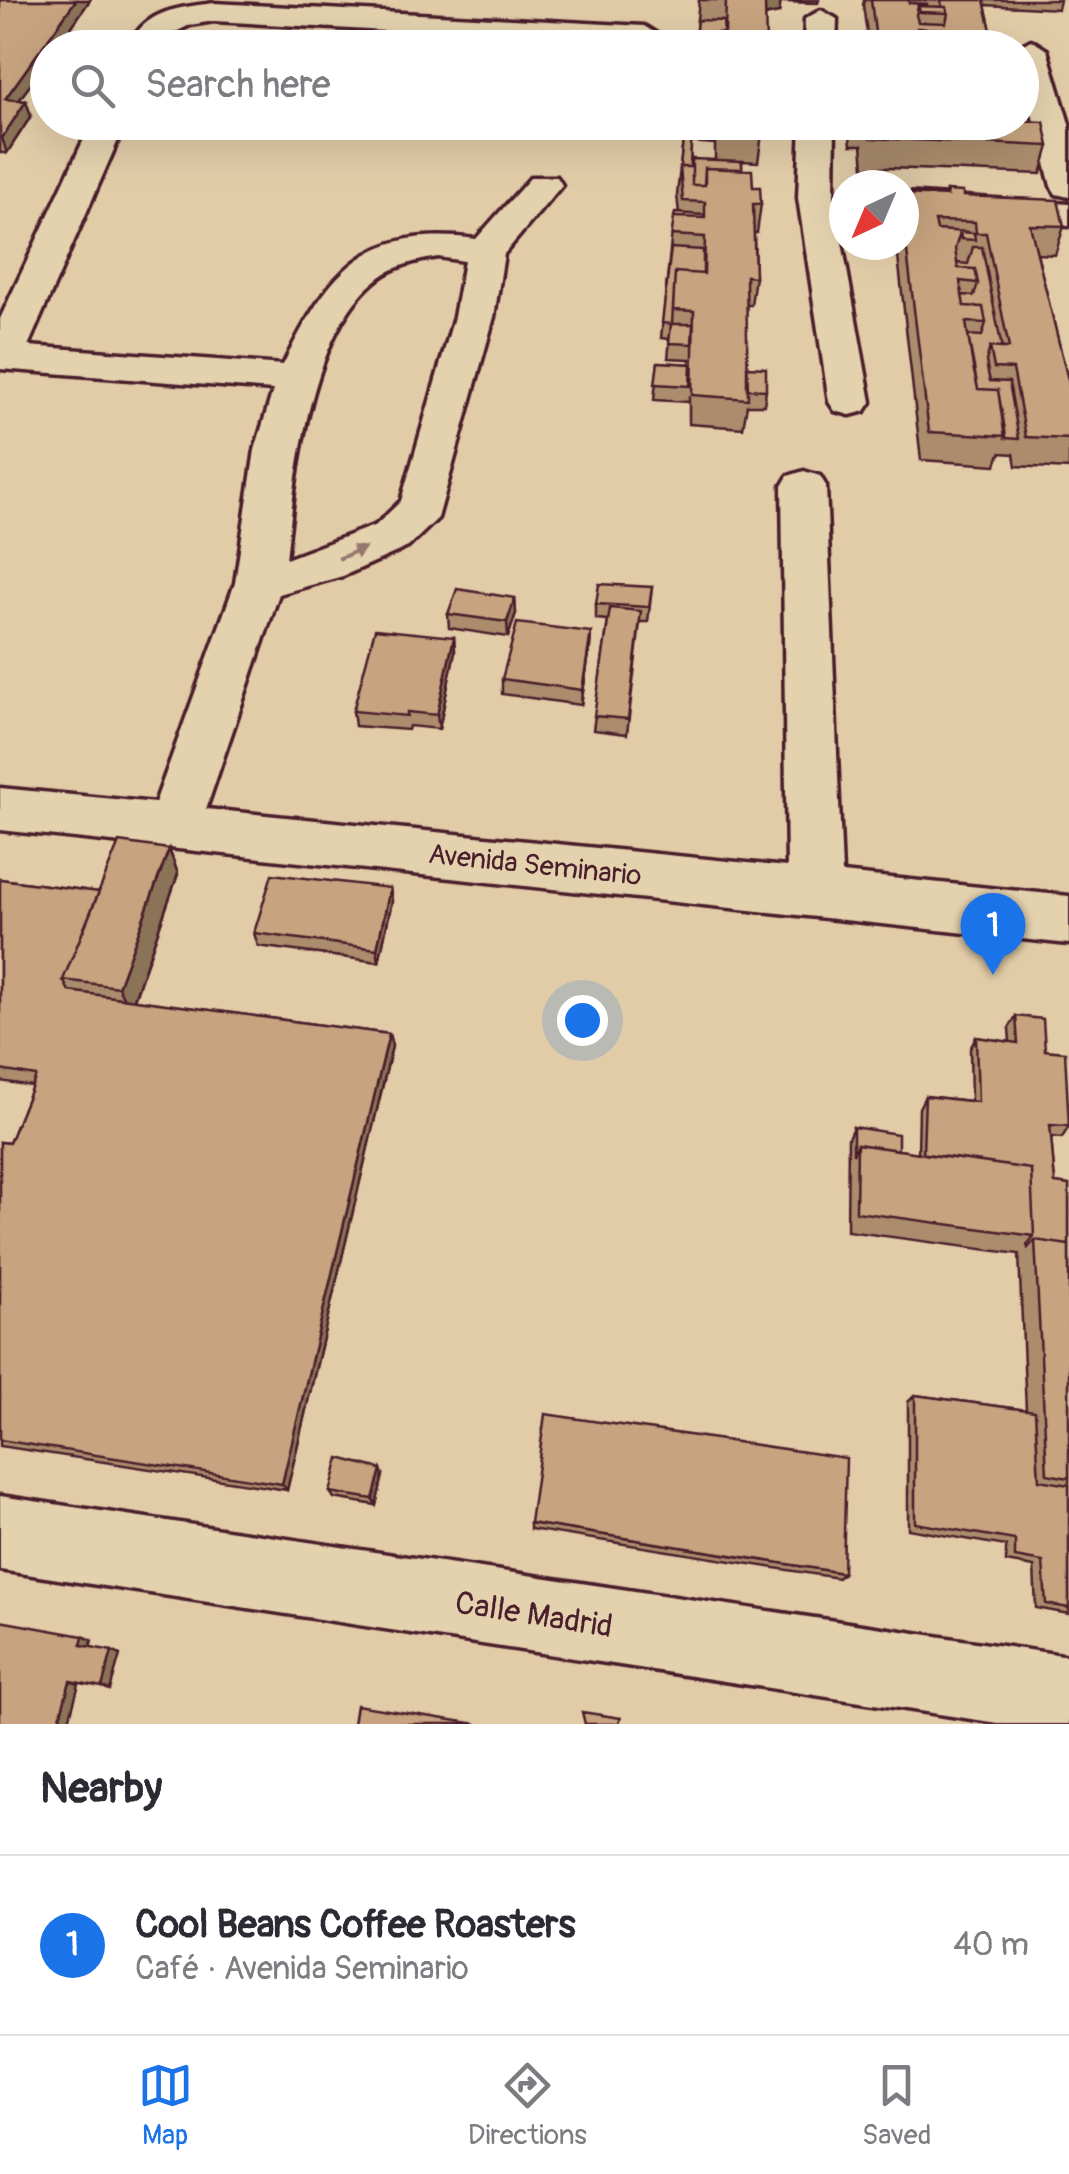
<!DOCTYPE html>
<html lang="en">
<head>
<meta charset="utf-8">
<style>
	:root { --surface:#fff; --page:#f2f2f3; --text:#2b2b33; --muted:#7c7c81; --line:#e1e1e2; --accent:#1a73e8 }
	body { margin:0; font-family:Pangolin,sans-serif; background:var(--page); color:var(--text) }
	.compass { position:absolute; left:829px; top:170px; width:90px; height:90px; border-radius:50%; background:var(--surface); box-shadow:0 10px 40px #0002; rotate:224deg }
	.you { position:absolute; left:582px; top:1020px; width:35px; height:35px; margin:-25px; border:8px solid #fff; border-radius:50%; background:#1a73e8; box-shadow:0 0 0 15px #1a73e833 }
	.badge { display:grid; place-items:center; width:65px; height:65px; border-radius:50%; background:var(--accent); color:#fff; font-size:32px; font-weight:700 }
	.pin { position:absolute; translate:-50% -82px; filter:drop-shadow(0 2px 5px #0008) }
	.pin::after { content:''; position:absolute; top:52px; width:35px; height:30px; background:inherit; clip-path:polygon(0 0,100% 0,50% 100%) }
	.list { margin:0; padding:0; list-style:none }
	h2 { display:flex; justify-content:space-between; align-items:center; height:130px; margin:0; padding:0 40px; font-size:42px }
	h2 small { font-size:32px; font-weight:400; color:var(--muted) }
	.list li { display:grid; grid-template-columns:65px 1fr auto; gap:30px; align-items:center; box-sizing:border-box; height:180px; padding:0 40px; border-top:2px solid var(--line) }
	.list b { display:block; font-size:38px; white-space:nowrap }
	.list p { margin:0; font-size:32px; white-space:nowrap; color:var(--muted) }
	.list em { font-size:32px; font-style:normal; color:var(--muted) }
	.icon { flex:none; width:55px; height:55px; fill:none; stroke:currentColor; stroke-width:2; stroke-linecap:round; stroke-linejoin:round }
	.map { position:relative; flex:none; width:1069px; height:1724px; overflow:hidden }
	.search { position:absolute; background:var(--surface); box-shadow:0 10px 40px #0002; left:30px; right:30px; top:30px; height:110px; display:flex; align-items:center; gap:25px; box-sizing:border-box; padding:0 35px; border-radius:55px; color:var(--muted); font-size:38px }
	.sheet { height:310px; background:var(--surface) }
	nav { display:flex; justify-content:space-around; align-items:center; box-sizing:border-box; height:140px; border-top:2px solid var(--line); background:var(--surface); font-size:28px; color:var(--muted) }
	nav a { display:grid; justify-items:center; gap:5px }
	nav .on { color:var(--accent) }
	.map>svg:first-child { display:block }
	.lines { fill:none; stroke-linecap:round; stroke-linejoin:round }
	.minor-casing { stroke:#4a1f2b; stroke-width:7 }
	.minor { fill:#e4d2af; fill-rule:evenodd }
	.wall { fill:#ab8d6d; stroke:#4a1f2b; stroke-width:2.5; fill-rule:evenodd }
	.shaded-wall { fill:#8b7359; stroke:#4a1f2b; stroke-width:2.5 }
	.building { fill:#c7a47f; stroke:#4a1f2b; stroke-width:2.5 }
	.oneway { fill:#97786d }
	.labels { text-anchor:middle; stroke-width:8; stroke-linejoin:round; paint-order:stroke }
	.street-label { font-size:28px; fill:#4a1f2b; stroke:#e4d2af }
	.near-street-label { font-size:32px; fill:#4a1f2b; stroke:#e4d2af }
</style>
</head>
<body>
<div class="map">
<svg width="1069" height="1724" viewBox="0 0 1069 1724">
	<rect width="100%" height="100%" fill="#e2cca8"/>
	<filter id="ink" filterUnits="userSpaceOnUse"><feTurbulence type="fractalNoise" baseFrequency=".01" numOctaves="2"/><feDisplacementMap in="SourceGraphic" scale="20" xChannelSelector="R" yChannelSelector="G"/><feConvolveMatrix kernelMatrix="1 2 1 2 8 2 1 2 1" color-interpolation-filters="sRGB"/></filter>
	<g filter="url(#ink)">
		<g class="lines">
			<g class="minor-casing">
				<path id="minor" d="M 214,3 L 644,26 L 660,36 L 644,46 L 214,21 L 190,25 L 165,37 L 160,48 L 128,48 C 144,10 177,8 214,3 Z
					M 821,10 L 837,19 L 836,48 L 804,48 L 805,19 Z
					M 1031,40 L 1047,50 L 1069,124 L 1069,197 L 1056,194 L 1051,186 L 1022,75 L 1022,48 L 1016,48 Z
					M 92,122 L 126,122 L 28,346 L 283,365 C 329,273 363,225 476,239 L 531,177 L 557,177 L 562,185 L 504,254 L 494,317 L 438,518 L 408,547 L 343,576 L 279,594 L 206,809 L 787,867 L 782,486 L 788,476 L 804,471 L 820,476 L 826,486 L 842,873 L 1069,896 L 1069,944 L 0,830 L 0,788 L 155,803 L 235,583 L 255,450 L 273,390 L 0,369 L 0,319 ZM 438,257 L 464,261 L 454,317 L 401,501 L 376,525 L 286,559 C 295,479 309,329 380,277 C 396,265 419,260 438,257 Z
					M 801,122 L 835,122 L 834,198 L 871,402 L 865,411 L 850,415 L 835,411 L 829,402 L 798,198 Z
					M 904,193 L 1069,204 L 1069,226 L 904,215 Z
					M 0,1496 L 1069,1656 L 1069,1724 L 1004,1724 L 0,1570 Z"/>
			</g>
			<use href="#minor" class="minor"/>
		</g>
		<path class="wall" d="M 0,0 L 90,0 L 57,48 L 48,48 L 48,60 L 19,100 L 26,101 L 31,116 L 7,153 L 0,153 Z
			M 699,0 L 781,0 L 779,13 L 765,16 L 694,48 Z
			M 784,0 L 819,0 L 818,3 L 784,2 Z
			M 864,0 L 1060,0 L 1058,9 L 985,5 L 995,48 L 869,48 L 863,5 Z
			M 685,122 L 762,122 L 762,134 L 758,162 L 742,161 L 742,169 L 761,204 L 757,233 L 754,233 L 755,277 L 751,305 L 746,305 L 747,367 L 766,390 L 764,405 L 747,405 L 743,428 L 689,424 L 689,395 L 689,402 L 654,400 L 658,362 L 690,364 L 690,359 L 668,358 L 670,339 L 661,338 L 672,231 L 679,214 L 677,195 ZM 691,142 L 715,144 L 715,159 L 690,167 Z
			M 853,122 L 1022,122 L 1049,146 L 1041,174 L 864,167 L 862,145 L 851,145 L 850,134 Z
			M 946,191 L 1064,226 L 1055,255 L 1037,254 L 1069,384 L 1069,469 L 1016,466 L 1014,454 L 1000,453 L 996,465 L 921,460 L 898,257 L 862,256 L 860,247 L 860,245 L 904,245 L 904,194 L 945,196 Z
			M 652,587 L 648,622 L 640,622 L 627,734 L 593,730 L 608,620 L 596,619 L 596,604 Z
			M 515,598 L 516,613 L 508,637 L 449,628 L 448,614 Z
			M 591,632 L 590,647 L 581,705 L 502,694 L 502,679 Z
			M 454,637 L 455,651 L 439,729 L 409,726 L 408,730 L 355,726 L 353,711 Z
			M 169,849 L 178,874 L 134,1000 L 389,1034 L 392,1046 L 287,1490 L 0,1446 L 0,1142 L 9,1143 L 32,1086 L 0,1081 L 0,879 L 99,892 Z
			M 390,888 L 392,901 L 379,962 L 258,946 L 254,933 Z
			M 1016,1016 L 1045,1050 L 1069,1126 L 1062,1138 L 1051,1137 L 1055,1183 L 1069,1185 L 1069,1614 L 1036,1608 L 1034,1567 L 1006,1562 L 1006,1546 L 908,1529 L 908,1402 L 915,1395 L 1026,1410 L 1019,1254 L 847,1231 L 848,1138 L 853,1127 L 898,1150 L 918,1153 L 919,1108 L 925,1096 L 971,1101 L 970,1049 L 976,1037 L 1010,1042 L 1009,1028 Z
			M 383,1475 L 376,1505 L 334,1498 L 330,1492 Z
			M 530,1523 L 843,1573 L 838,1578 L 530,1529 Z"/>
		<path class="shaded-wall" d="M 76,0 L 90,0 L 57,48 L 48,48 L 48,60 L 9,114 L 5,99 Z
			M 763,0 L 781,0 L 779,13 L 761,16 Z
			M 26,101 L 31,116 L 7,153 L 2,138 Z
			M 515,598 L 516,613 L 508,637 L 507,622 Z
			M 591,632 L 590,647 L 581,705 L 582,690 Z
			M 454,637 L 455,651 L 439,729 L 437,715 Z
			M 169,849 L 178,874 L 130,1010 L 118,987 Z
			M 390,888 L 392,901 L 379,962 L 377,949 Z
			M 389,1034 L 392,1046 L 287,1490 L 282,1484 Z
			M 381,1469 L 383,1475 L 376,1505 L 373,1499 Z
			M 83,1636 L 92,1640 L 90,1649 L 81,1645 Z
			M 112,1651 L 120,1655 L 110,1690 L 102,1687 Z
			M 70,1681 L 79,1684 L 68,1724 L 58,1724 Z"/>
		<path class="building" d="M 0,0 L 76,0 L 5,99 L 26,101 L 2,138 L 0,138 Z
			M 726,0 L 765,0 L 766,48 L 717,48 L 717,33 L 725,33 Z
			M 871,0 L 909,0 L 909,3 L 927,4 L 927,6 L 918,6 L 916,15 L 918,22 L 946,23 L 948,13 L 946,7 L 942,7 L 941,0 L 984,0 L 995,48 L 949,48 L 945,29 L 917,28 L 917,48 L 877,48 Z
			M 918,6 L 946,7 L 948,13 L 920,12 Z
			M 697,20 L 723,21 L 724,33 L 717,33 L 716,48 L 694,48 Z
			M 917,41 L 943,42 L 945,48 L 938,48 L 938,44 L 918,44 L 917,48 Z
			M 918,44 L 938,44 L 938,48 L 919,48 Z
			M 1022,121 L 1044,122 L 1049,146 L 870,138 L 868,122 L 1022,122 Z
			M 685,122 L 692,122 L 690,167 L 680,167 Z
			M 718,122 L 762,122 L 762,134 L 718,131 Z
			M 854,122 L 866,122 L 864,130 L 854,130 Z
			M 692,159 L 742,161 L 742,169 L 705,168 L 704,185 L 692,185 Z
			M 680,167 L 692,167 L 692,185 L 705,185 L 705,168 L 752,170 L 753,187 L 760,187 L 761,204 L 753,204 L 755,277 L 746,276 L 748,399 L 692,395 L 694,311 L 673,310 L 675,272 L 704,274 L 705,237 L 672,235 L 672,231 L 674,217 L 705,218 L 705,202 L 683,201 Z
			M 946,191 L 963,192 L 963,196 L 1058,200 L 1064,226 L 1030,225 L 1069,384 L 1069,439 L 1026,437 L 1013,369 L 994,368 L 990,347 L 1009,348 L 986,233 L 976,233 L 975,222 L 935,221 L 937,230 L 969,232 L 960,232 L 955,249 L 958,268 L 975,269 L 978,283 L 960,281 L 964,306 L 983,307 L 986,323 L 966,322 L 973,367 L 978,389 L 998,390 L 1006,436 L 929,432 L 904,227 L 904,194 L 947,196 Z
			M 675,213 L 704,215 L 704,218 L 674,217 Z
			M 960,232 L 974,233 L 975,240 L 961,239 Z
			M 973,247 L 982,247 L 1002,348 L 990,347 L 986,361 L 988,373 L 990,381 L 1009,382 L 1019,439 L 1005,438 L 998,390 L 978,389 L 968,335 L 982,336 L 986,323 L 983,307 L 964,306 L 962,295 L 974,296 L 978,283 L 975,269 L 958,268 L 957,263 L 968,264 Z
			M 671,248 L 703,250 L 703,274 L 675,272 L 672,324 L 662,323 Z
			M 671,324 L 693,324 L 692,344 L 669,343 Z
			M 658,362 L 691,364 L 690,386 L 655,384 Z
			M 747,367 L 766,368 L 766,390 L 747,389 Z
			M 599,584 L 652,587 L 649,607 L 596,604 Z
			M 457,589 L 515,598 L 507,622 L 448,614 Z
			M 610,608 L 641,611 L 628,719 L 594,716 Z
			M 517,623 L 591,632 L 582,690 L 502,679 Z
			M 375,629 L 454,637 L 437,715 L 407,712 L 407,716 L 353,711 Z
			M 119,842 L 169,849 L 118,987 L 63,980 Z
			M 272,874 L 390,888 L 377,949 L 254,933 Z
			M 0,879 L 99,892 L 63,980 L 69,991 L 389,1034 L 282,1484 L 0,1440 L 0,1142 L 9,1143 L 36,1076 L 0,1070 Z
			M 1016,1016 L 1043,1019 L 1045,1050 L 1065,1052 L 1069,1126 L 1050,1125 L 1055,1183 L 1069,1185 L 1069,1245 L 1035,1240 L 1028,1248 L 1027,1245 L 1034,1236 L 1031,1169 L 923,1154 L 925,1096 L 978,1102 L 976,1037 L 1018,1043 Z
			M 853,1127 L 898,1134 L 898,1150 L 857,1144 L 853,1154 Z
			M 857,1144 L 1031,1169 L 1034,1236 L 856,1212 Z
			M 1035,1240 L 1069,1245 L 1069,1478 L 1047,1474 Z
			M 915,1395 L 1035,1411 L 1039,1480 L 1069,1485 L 1069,1608 L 1046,1604 L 1043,1562 L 1015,1557 L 1015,1540 L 915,1523 Z
			M 545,1414 L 846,1458 L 843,1573 L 530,1523 Z
			M 339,1458 L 381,1469 L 373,1499 L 330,1492 Z
			M 0,1621 L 83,1636 L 81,1645 L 112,1651 L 102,1687 L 70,1681 L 58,1724 L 0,1724 Z
			M 356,1705 L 477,1724 L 353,1724 Z
			M 582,1712 L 621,1718 L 618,1724 L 585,1724 Z"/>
		<defs><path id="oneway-solid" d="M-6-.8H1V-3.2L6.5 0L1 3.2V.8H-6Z" transform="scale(2.5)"/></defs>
		<use class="oneway" href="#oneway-solid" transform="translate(352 553) rotate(-23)"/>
	</g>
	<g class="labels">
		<g class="street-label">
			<text transform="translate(535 864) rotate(6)" y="10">Avenida Seminario</text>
		</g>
		<g class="near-street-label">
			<text transform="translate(534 1614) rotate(9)" y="11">Calle Madrid</text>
		</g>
	</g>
</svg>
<svg class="compass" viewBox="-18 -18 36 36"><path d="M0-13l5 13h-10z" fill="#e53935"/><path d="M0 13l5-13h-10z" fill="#7c7c81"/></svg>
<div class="you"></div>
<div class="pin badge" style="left:993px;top:975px">1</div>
<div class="search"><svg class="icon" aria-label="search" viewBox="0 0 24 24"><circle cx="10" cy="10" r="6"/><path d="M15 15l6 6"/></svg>Search here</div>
</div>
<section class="sheet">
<h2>Nearby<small></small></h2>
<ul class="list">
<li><span class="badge">1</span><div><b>Cool Beans Coffee Roasters</b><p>Café · Avenida Seminario</p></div><em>40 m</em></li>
</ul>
</section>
<nav>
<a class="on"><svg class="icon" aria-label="map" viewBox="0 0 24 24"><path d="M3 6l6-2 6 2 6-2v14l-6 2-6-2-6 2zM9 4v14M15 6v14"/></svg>Map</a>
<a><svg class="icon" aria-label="directions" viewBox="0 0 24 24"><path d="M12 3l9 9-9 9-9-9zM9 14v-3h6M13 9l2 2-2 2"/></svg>Directions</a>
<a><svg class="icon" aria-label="saved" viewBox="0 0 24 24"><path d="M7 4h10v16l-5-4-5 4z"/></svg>Saved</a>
</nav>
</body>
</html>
